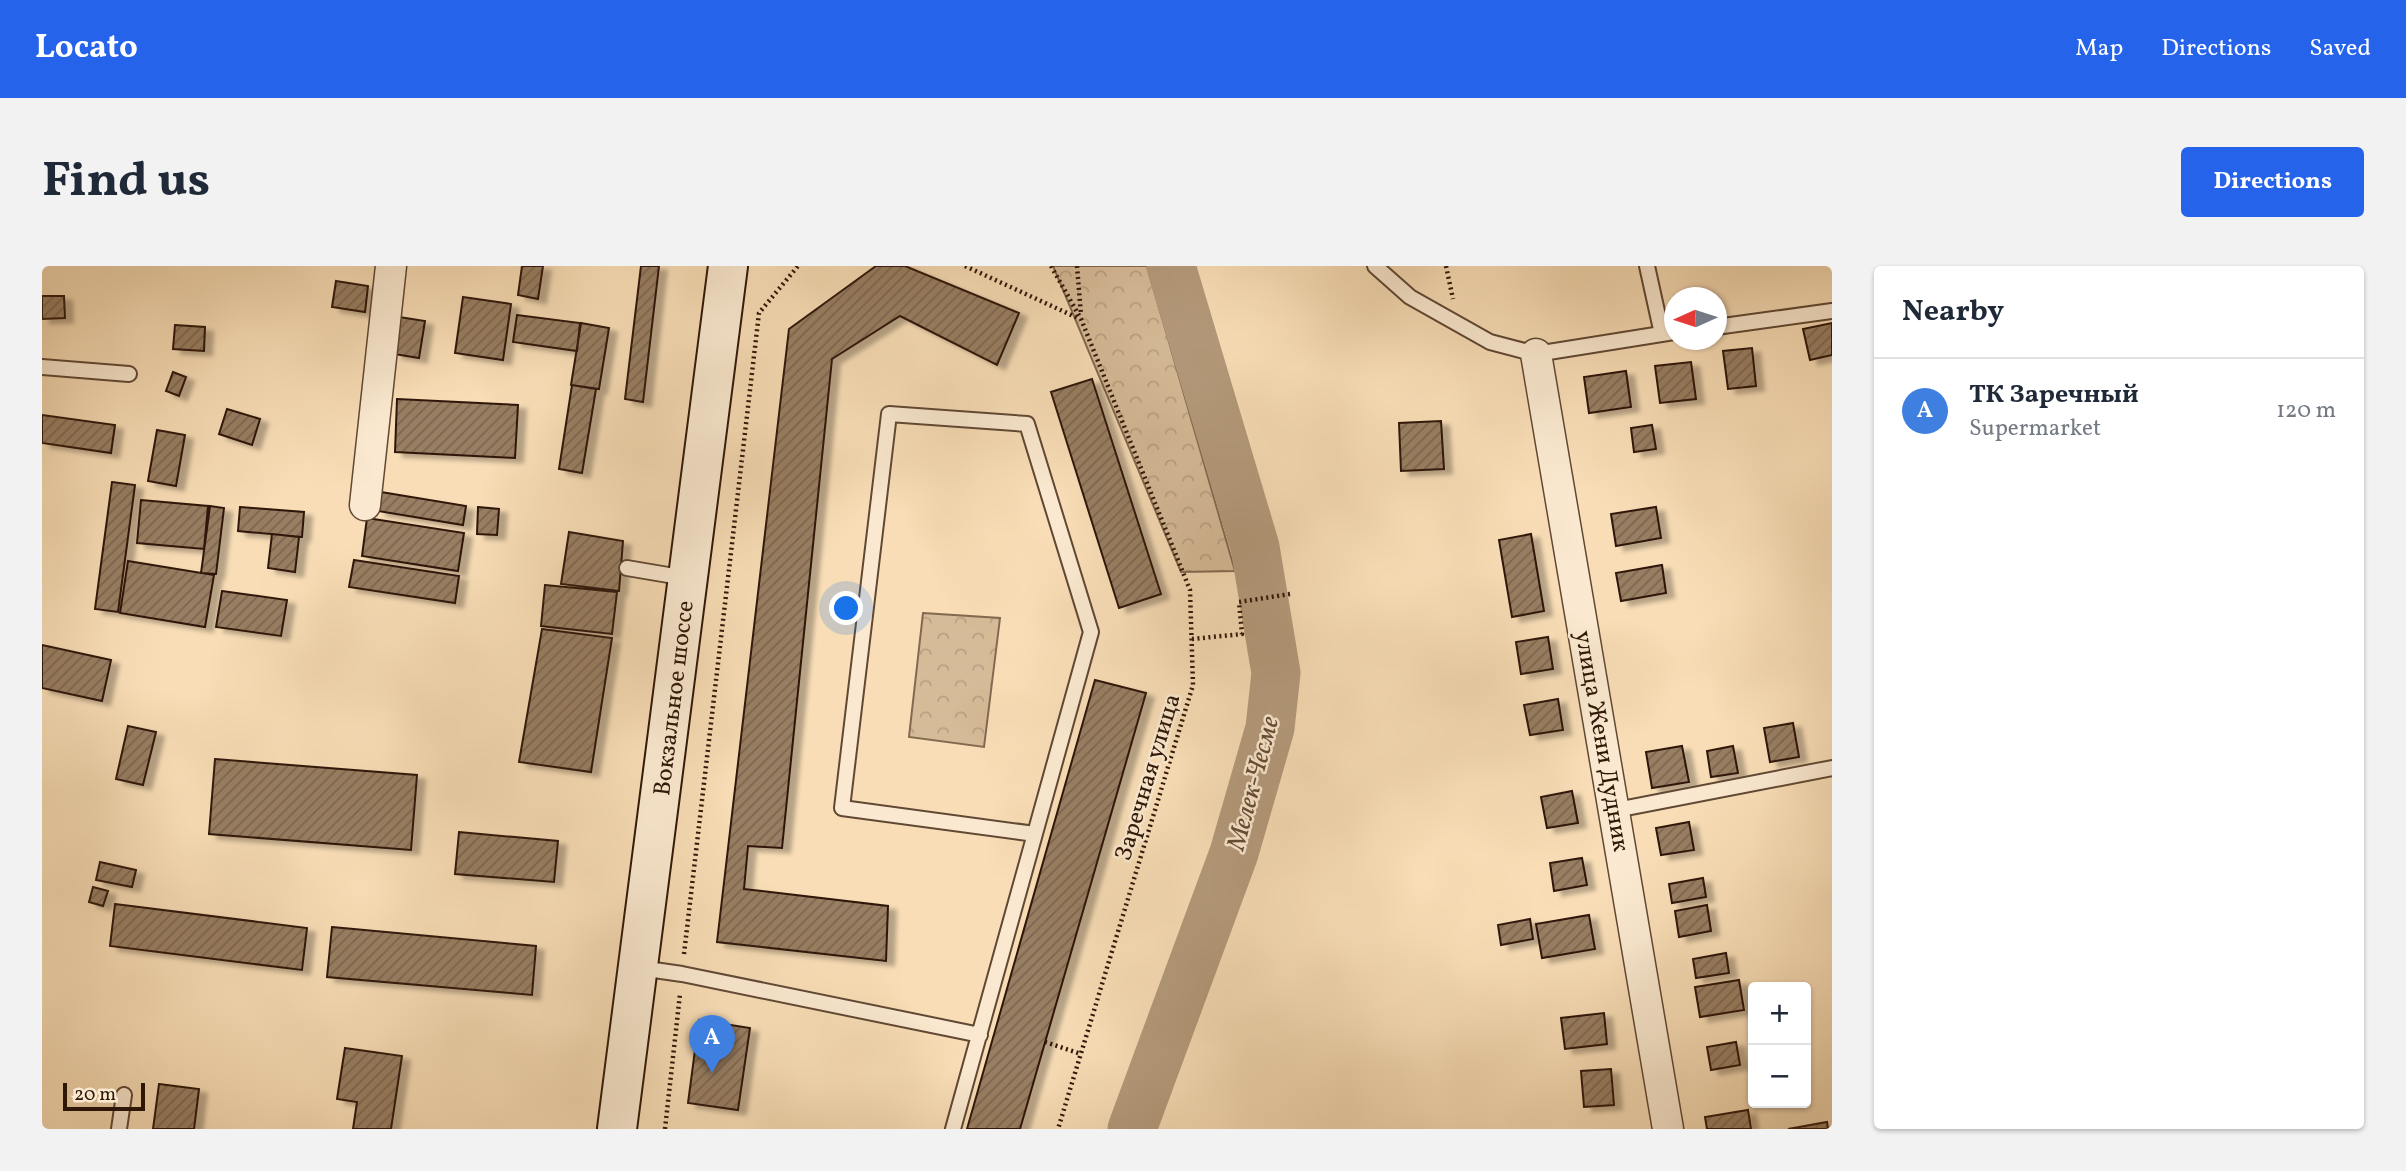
<!DOCTYPE html>
<html lang="en">
<head>
<meta charset="utf-8">
<style>
	:root { --surface:#fff; --page:#f2f2f3; --text:#1f2937; --muted:#747a83; --line:#e0e1e3; --accent:#2563eb }
	body { margin:0; font-family:Vollkorn,serif; background:var(--page); color:var(--text) }
	.controls { position:absolute; right:21px; bottom:21px; display:grid; overflow:hidden; border-radius:7px; box-shadow:0 2px 5px #0004 }
	.controls button { width:63px; height:63px; display:grid; place-items:center; padding:0; border:0; border-bottom:2px solid var(--line); background:var(--surface); color:var(--text); font:35px sans-serif }
	.compass { position:absolute; left:1622px; top:21px; width:63px; height:63px; border-radius:50%; background:var(--surface); box-shadow:0 2px 5px #0004; rotate:267deg }
	.scale { position:absolute; left:21px; bottom:18px; width:82px; box-sizing:border-box; padding-left:7px; border:4px solid #2f1708; border-top:0; font-size:19px; line-height:24px; white-space:nowrap; color:#2f1708; -webkit-text-stroke:5px #fae9d0; paint-order:stroke }
	.you { position:absolute; left:805px; top:343px; width:24px; height:24px; margin:-18px; border:5px solid #fff; border-radius:50%; background:#1a73e8; box-shadow:0 0 0 10px #1a73e833 }
	.badge { display:grid; place-items:center; width:46px; height:46px; border-radius:50%; background:var(--accent); color:#fff; font-size:23px; font-weight:700 }
	.pin { position:absolute; translate:-50% -58px; filter:drop-shadow(0 2px 4px #0008) }
	.pin::after { content:''; position:absolute; top:37px; width:24px; height:21px; background:inherit; clip-path:polygon(0 0,100% 0,50% 100%) }
	.list { margin:0; padding:0; list-style:none }
	h2 { display:flex; justify-content:space-between; align-items:center; height:91px; margin:0; padding:0 28px; font-size:30px }
	h2 small { font-size:23px; font-weight:400; color:var(--muted) }
	.list li { display:grid; grid-template-columns:46px 1fr auto; gap:21px; align-items:center; box-sizing:border-box; height:105px; padding:0 28px; border-top:2px solid var(--line) }
	.list b { display:block; font-size:26px; white-space:nowrap }
	.list p { margin:0; font-size:23px; white-space:nowrap; color:var(--muted) }
	.list em { font-size:23px; font-style:normal; color:var(--muted) }
	.map { position:relative; flex:none; width:1790px; height:863px; overflow:hidden; border-radius:7px }
	header { display:flex; align-items:center; gap:42px; box-sizing:border-box; height:98px; padding:0 35px; background:var(--accent); color:#fff }
	header strong { font-size:33px }
	nav { display:flex; gap:38px; margin-inline-start:auto; font-size:24px }
	.intro { display:flex; align-items:center; justify-content:space-between; box-sizing:border-box; height:168px; padding:0 42px }
	h1 { margin:0; font-size:49px }
	.button { padding:18px 32px; border-radius:7px; background:var(--accent); color:#fff; font-size:24px; font-weight:700 }
	main { display:flex; gap:42px; padding:0 42px }
	aside { flex:1; background:var(--surface); border-radius:7px; box-shadow:0 2px 5px #0004 }
	.map>svg:first-child { display:block }
	.forest { fill:url(#forest-crowns); stroke:#826950; stroke-width:2 }
	.lines { fill:none; stroke-linecap:round; stroke-linejoin:round }
	.river { stroke:#b49a7b; stroke-width:49 }
	.building { fill:url(#building-hatch); stroke:#2f1708; stroke-width:2; filter:url(#shadow) }
	.service-casing { stroke:#614834; stroke-width:18 }
	.minor-casing { stroke:#614834; stroke-width:33 }
	.secondary-casing { stroke:#2f1708; stroke-width:42 }
	.path { stroke:#2f1708; stroke-width:4.5; stroke-dasharray:2 3.5; stroke-linecap:butt }
	.service { stroke:#fae9d0; stroke-width:14 }
	.minor { stroke:#fae9d0; stroke-width:30 }
	.secondary { stroke:#fae9d0; stroke-width:38 }
	.labels { text-anchor:middle; stroke-width:5; stroke-linejoin:round; paint-order:stroke }
	.street-label { font-size:24px; fill:#2f1708; stroke:#fae9d0 }
	.water-label { font-size:26px; font-style:italic; fill:#644b36; stroke:#fae9d0 }
</style>
</head>
<body>
<header>
<strong>Locato</strong>
<nav><a>Map</a><a>Directions</a><a>Saved</a></nav>
</header>
<div class="intro"><h1>Find us</h1><a class="button">Directions</a></div>
<main>
<div class="map">
<svg width="1790" height="863" viewBox="0 0 1790 863">
	<defs>
		<pattern id="forest-crowns" width="20" height="18" patternUnits="userSpaceOnUse" patternTransform="scale(1.75)"><rect width="20" height="18" fill="#d6bb98"/><path d="M2 6a3 3 0 1 1 6 0M12 15a3 3 0 1 1 6 0" fill="none" stroke="#b8a082"/></pattern>
		<pattern id="building-hatch" width="6" height="6" patternUnits="userSpaceOnUse" patternTransform="scale(1.75)"><rect width="6" height="6" fill="#987e62"/><path d="M-1 1l2-2M0 6l6-6M5 7l2-2" fill="none" stroke="#7c664f"/></pattern>
		<filter id="shadow"><feDropShadow dx="8" dy="4.5" stdDeviation="2" flood-color="#0004"/></filter>
	</defs>
	<rect width="100%" height="100%" fill="#f8ddb6"/>
	<filter id="stains"><feTurbulence type="fractalNoise" baseFrequency=".00286" numOctaves="4"/><feColorMatrix values="0 0 0 0 .2 0 0 0 0 .09 0 0 0 0 .02 0 0 0 .5 -.17"/></filter>
	<radialGradient id="worn" r=".72"><stop offset=".6" stop-color="#630" stop-opacity="0"/><stop offset="1" stop-color="#630" stop-opacity=".3"/></radialGradient>
	<path class="forest" d="M 1011,0 L 1105,0 L 1193,305 L 1139,306 Z
		M 881,347 L 958,352 L 942,481 L 867,471 Z"/>
	<g class="lines">
		<path class="river" d="M 1090,863 L 1192,587 L 1228,462 L 1234,407 L 1213,281 L 1129,0"/>
	</g>
	<path class="building" d="M 480,0 L 501,0 L 496,33 L 476,29 Z
		M 599,0 L 617,0 L 601,136 L 583,133 Z
		M 834,0 L 863,0 L 977,47 L 955,99 L 858,50 L 790,93 L 740,582 L 706,580 L 702,623 L 846,640 L 844,695 L 675,676 L 747,63 Z
		M 294,15 L 326,20 L 323,46 L 290,41 Z
		M 0,30 L 22,30 L 23,52 L 0,53 Z
		M 421,31 L 469,38 L 461,94 L 413,87 Z
		M 475,49 L 538,57 L 535,85 L 471,76 Z
		M 357,51 L 383,55 L 377,92 L 352,88 Z
		M 539,57 L 567,62 L 557,123 L 529,119 Z
		M 1790,57 L 1790,89 L 1768,94 L 1761,63 Z
		M 133,59 L 163,61 L 162,85 L 131,83 Z
		M 1710,82 L 1714,120 L 1686,123 L 1681,85 Z
		M 1649,96 L 1654,133 L 1618,137 L 1613,100 Z
		M 1584,105 L 1589,141 L 1547,147 L 1542,111 Z
		M 131,106 L 144,111 L 137,130 L 124,125 Z
		M 1050,113 L 1119,328 L 1077,342 L 1009,126 Z
		M 530,119 L 554,123 L 540,207 L 517,203 Z
		M 355,133 L 476,139 L 473,192 L 353,186 Z
		M 185,143 L 218,153 L 210,179 L 177,168 Z
		M 0,149 L 73,159 L 69,187 L 0,177 Z
		M 1399,155 L 1402,203 L 1359,205 L 1357,157 Z
		M 1610,159 L 1614,183 L 1592,186 L 1589,162 Z
		M 115,164 L 143,169 L 134,220 L 106,215 Z
		M 70,216 L 93,219 L 76,346 L 53,343 Z
		M 339,226 L 424,240 L 421,259 L 336,245 Z
		M 99,234 L 166,240 L 162,283 L 95,277 Z
		M 168,240 L 182,242 L 174,308 L 159,307 Z
		M 198,241 L 262,246 L 260,271 L 196,265 Z
		M 436,241 L 457,243 L 455,269 L 435,268 Z
		M 1614,241 L 1619,272 L 1574,280 L 1569,248 Z
		M 325,252 L 422,267 L 416,305 L 320,290 Z
		M 527,266 L 581,275 L 577,325 L 519,318 Z
		M 230,268 L 257,271 L 253,306 L 226,302 Z
		M 1489,268 L 1502,345 L 1470,351 L 1457,274 Z
		M 312,294 L 417,310 L 413,337 L 307,321 Z
		M 86,295 L 172,309 L 163,361 L 78,347 Z
		M 1620,299 L 1624,327 L 1579,335 L 1574,307 Z
		M 503,319 L 575,326 L 570,368 L 499,360 Z
		M 180,325 L 245,334 L 239,370 L 174,361 Z
		M 500,363 L 570,372 L 549,506 L 477,496 Z
		M 1506,371 L 1511,403 L 1479,408 L 1474,376 Z
		M 0,379 L 69,394 L 60,435 L 0,422 Z
		M 1053,414 L 1104,427 L 978,863 L 925,863 Z
		M 1516,433 L 1521,464 L 1488,469 L 1482,439 Z
		M 1751,457 L 1757,491 L 1728,496 L 1722,462 Z
		M 86,460 L 114,466 L 101,519 L 74,513 Z
		M 1640,480 L 1647,516 L 1610,522 L 1604,486 Z
		M 1691,480 L 1696,507 L 1669,511 L 1665,485 Z
		M 173,493 L 375,509 L 369,584 L 167,568 Z
		M 1530,525 L 1536,557 L 1505,562 L 1499,531 Z
		M 1647,556 L 1652,584 L 1619,589 L 1614,562 Z
		M 417,566 L 516,575 L 512,616 L 413,608 Z
		M 1540,592 L 1545,619 L 1512,625 L 1508,597 Z
		M 58,596 L 94,604 L 90,621 L 54,614 Z
		M 1661,612 L 1664,631 L 1630,637 L 1627,618 Z
		M 51,621 L 66,625 L 61,640 L 47,636 Z
		M 73,638 L 265,662 L 260,704 L 68,680 Z
		M 1665,639 L 1669,665 L 1637,671 L 1633,645 Z
		M 1547,649 L 1553,683 L 1500,692 L 1494,658 Z
		M 1488,653 L 1491,673 L 1459,679 L 1456,659 Z
		M 290,661 L 494,680 L 490,729 L 285,711 Z
		M 1684,687 L 1687,707 L 1654,712 L 1651,693 Z
		M 1697,714 L 1702,744 L 1658,751 L 1653,721 Z
		M 1562,747 L 1565,778 L 1523,783 L 1519,752 Z
		M 657,754 L 708,762 L 696,844 L 646,837 Z
		M 1694,776 L 1698,799 L 1669,804 L 1665,781 Z
		M 303,782 L 360,790 L 349,863 L 311,863 L 315,836 L 295,833 Z
		M 1569,803 L 1572,839 L 1542,841 L 1539,805 Z
		M 117,818 L 157,823 L 152,863 L 111,863 Z
		M 1706,844 L 1709,863 L 1665,863 L 1663,851 Z
		M 1785,856 L 1786,863 L 1746,863 Z"/>
	<g class="lines">
		<g class="service-casing">
			<path id="service" d="M 1333,0 L 1368,31 L 1448,76 L 1494,88 L 1632,66
				M 1605,0 L 1620,68
				M 1674,61 L 1790,45
				M 0,101 L 87,108
				M 585,302 L 644,312
				M 1574,544 L 1790,502
				M 598,702 L 640,708 L 938,769
				M 77,863 L 82,829
				M 911,863 L 1049,366 L 985,158 L 847,148 L 800,542 L 993,568"/>
		</g>
		<g class="minor-casing">
			<path id="minor" d="M 1494,88 L 1626,863
				M 323,239 L 349,0"/>
		</g>
		<g class="secondary-casing">
			<path id="secondary" d="M 575,863 L 686,0"/>
		</g>
		<path class="path" d="M 923,0 L 1038,53
			M 1009,0 L 1039,53 L 1148,324 L 1151,419 L 1016,863
			M 1035,0 L 1039,49
			M 1404,0 L 1411,33
			M 1150,373 L 1200,368 L 1197,336 L 1248,328
			M 642,688 L 717,47 L 756,0
			M 1003,776 L 1039,788
			M 623,863 L 638,728"/>
		<use href="#service" class="service"/>
		<use href="#minor" class="minor"/>
		<use href="#secondary" class="secondary"/>
	</g>
	<g class="labels">
		<g class="street-label">
			<text transform="translate(631 432) rotate(-83)" y="8">Вокзальное шоссе</text>
			<text transform="translate(1561 475) rotate(80)" y="8">улица Жени Дудник</text>
			<text transform="translate(1105 511) rotate(-73)" y="8">Заречная улица</text>
		</g>
		<g class="water-label">
			<text transform="translate(1210 517) rotate(-75)" y="9">Мелек-Чесме</text>
		</g>
	</g>
	<rect width="100%" height="100%" filter="url(#stains)"/>
	<rect width="100%" height="100%" fill="url(#worn)"/>
</svg>
<div class="controls">
<button>+</button>
<button>−</button>
</div>
<svg class="compass" viewBox="-18 -18 36 36"><path d="M0-13l5 13h-10z" fill="#e53935"/><path d="M0 13l5-13h-10z" fill="#747a83"/></svg>
<div class="scale">20 m</div>
<div class="you"></div>
<div class="pin badge" style="left:670px;top:807px;background:#3f7fe0">A</div>
</div>
<aside>
<h2>Nearby<small></small></h2>
<ul class="list">
<li><span class="badge" style="background:#3f7fe0">A</span><div><b>ТК Заречный</b><p>Supermarket</p></div><em>120 m</em></li>
</ul>
</aside>
</main>
</body>
</html>
